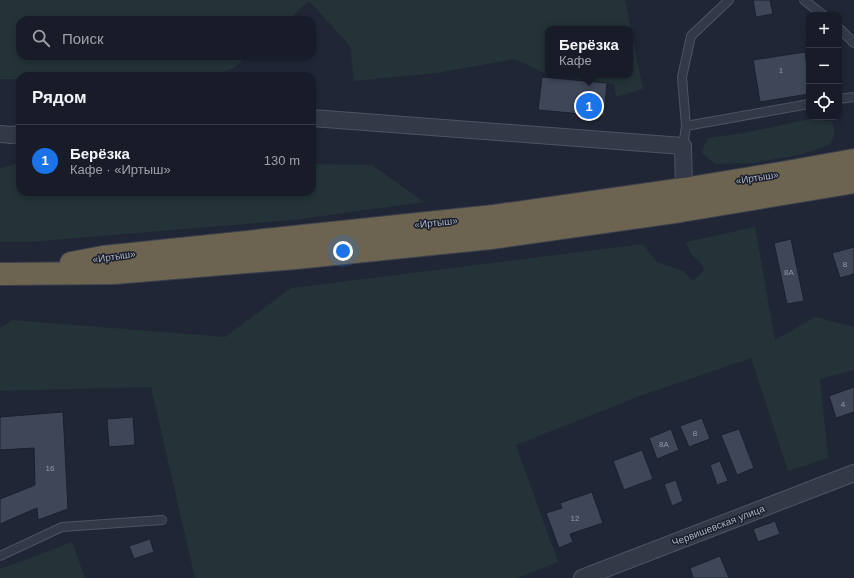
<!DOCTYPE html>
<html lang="ru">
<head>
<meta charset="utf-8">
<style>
	:root { --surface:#181c28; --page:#212530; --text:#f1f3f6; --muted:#9fa1a8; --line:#363a45; --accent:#1a73e8 }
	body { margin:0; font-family:Helvetica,sans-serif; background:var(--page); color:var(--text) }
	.controls { position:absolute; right:12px; top:12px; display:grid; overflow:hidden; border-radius:8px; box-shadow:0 2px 6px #0003 }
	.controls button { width:36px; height:36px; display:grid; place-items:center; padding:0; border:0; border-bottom:1px solid var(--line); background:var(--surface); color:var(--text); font:20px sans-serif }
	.you { position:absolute; left:343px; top:251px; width:14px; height:14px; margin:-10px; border:3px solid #fff; border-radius:50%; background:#1a73e8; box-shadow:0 0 0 6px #1a73e833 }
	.badge { display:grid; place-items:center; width:26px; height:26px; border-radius:50%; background:var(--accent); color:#fff; font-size:13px; font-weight:700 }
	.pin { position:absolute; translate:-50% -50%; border:2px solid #fff; box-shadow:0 1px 4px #0006 }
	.popup { position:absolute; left:545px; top:26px; width:88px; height:52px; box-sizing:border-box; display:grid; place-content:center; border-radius:8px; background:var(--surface); filter:drop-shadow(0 1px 3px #0005); font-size:13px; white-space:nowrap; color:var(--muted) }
	.popup b { font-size:15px; color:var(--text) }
	.popup::after { content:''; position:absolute; left:50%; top:100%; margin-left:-8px; border:8px solid transparent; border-top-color:var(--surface) }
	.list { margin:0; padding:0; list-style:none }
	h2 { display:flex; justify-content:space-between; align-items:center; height:52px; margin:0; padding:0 16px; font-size:17px }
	h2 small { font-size:13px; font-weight:400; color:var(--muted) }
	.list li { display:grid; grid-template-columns:26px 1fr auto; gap:12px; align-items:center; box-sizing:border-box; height:72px; padding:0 16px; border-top:1px solid var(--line) }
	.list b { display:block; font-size:15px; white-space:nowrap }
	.list p { margin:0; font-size:13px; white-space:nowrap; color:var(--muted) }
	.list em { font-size:13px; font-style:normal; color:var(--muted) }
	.icon { flex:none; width:22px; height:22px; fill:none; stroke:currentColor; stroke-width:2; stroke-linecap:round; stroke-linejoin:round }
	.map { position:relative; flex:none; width:854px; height:578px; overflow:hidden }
	.search { position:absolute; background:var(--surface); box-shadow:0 2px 6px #0003; left:16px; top:16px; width:300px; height:44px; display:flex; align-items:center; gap:10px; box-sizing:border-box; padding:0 14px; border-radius:12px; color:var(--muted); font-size:15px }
	.panel { position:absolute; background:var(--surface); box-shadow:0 2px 6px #0003; left:16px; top:72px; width:300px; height:124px; border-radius:12px }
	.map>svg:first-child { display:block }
	.green { fill:#233337 }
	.building { fill:#3e4658; stroke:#1b202c }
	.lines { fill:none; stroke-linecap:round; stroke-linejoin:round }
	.lane-casing { stroke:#4e5361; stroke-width:10 }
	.street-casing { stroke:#4e5361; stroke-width:18 }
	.highway-casing { stroke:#3b404d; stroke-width:24 }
	.lane { stroke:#333946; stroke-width:8 }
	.street { stroke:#333946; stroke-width:16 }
	.highway { stroke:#6c6450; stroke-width:22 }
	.labels { text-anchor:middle; stroke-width:3; stroke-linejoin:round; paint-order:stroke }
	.number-label { font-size:8px; fill:#9198a8 }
	.street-label { font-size:10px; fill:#adb3c3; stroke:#191e2a }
</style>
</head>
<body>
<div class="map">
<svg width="854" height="578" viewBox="0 0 854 578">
	<rect width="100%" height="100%" fill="#202635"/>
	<path class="green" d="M 0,0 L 625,0 L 643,89 L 616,97 L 614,84 L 549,75 L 630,75 L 630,29 L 548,29 L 548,75 L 515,59 L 437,73 L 354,81 L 350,46 L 309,1 L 288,20 L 20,20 L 20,56 L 247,56 L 234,68 L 212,76 L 144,76 L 142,75 L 109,76 L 20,76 L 20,79 L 0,79 Z
		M 810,119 L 832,121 L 835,133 L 830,145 L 799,155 L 754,163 L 715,164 L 701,152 L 708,138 L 744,133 Z
		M 20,163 L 20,192 L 312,192 L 312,164 L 372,165 L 424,202 L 294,220 L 28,242 L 0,242 L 0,168 Z
		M 755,227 L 775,340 L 815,317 L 854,327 L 854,370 L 820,379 L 828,458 L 788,471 L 751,358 L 637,397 L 516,445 L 558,562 L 518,578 L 195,578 L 151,387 L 0,391 L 0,328 L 13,320 L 225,337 L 291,288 L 643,244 L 657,262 L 683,271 L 693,281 L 704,270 L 701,263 L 691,254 L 686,242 Z
		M 72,542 L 85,578 L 0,578 L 0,569 Z"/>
	<path class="building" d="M 753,0 L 770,0 L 773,14 L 756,17 Z
		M 805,52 L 809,81 L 809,94 L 760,102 L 753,60 Z
		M 542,77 L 607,83 L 604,116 L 538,110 Z
		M 791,239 L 804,301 L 787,304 L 774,243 Z
		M 854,247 L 854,274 L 840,278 L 832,253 Z
		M 854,387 L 854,412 L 836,418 L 829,396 Z
		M 63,412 L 68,509 L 38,520 L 37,508 L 0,524 L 0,499 L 35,485 L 34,448 L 0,450 L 0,417 Z
		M 133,417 L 135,445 L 109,447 L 107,419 Z
		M 702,418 L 710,439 L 689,447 L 680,426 Z
		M 671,429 L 679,450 L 657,459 L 649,438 Z
		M 739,429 L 754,468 L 737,475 L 721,435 Z
		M 642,450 L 653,479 L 624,490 L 613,461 Z
		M 720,461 L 728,481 L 717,485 L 710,465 Z
		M 676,480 L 683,501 L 672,506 L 664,484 Z
		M 592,492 L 603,523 L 570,534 L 573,542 L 559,548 L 546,513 L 562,508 L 560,503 Z
		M 775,521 L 780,534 L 758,542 L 753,529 Z
		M 150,539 L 154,552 L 134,559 L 129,546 Z
		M 720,556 L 729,578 L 693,578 L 690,568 Z"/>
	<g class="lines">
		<g class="lane-casing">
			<path id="lane" d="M 804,0 L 823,15
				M 839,28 L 854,43
				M 839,99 L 854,97
				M 686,126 L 809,104
				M 683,146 L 686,126 L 682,77 L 691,36 L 729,0
				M 0,556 L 62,527 L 162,520"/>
		</g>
		<g class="street-casing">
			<path id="street" d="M 312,118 L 683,146 L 684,189
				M 0,134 L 11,135 L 20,134
				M 582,578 L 854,473"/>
		</g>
		<g class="highway-casing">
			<path id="highway" d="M 71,263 L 103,257 L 494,216 L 684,189 L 781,173 L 854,160
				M 0,274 L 114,273 L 296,258 L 491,238 L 681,211 L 854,182"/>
		</g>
		<use href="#lane" class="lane"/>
		<use href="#street" class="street"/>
		<use href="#highway" class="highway"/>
	</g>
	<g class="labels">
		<g class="number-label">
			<text x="781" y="73">1</text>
			<text x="845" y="267">8</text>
			<text x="789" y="275">8А</text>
			<text x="843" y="407">4</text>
			<text x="695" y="436">8</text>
			<text x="664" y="447">8А</text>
			<text x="50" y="471">16</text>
			<text x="575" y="521">12</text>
		</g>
		<g class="street-label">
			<text transform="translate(757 177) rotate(-9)" y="4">«Иртыш»</text>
			<text transform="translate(436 222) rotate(-6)" y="4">«Иртыш»</text>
			<text transform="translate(114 256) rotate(-8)" y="4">«Иртыш»</text>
			<text transform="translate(718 525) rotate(-21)" y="4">Червишевская улица</text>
		</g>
	</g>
</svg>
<div class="controls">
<button>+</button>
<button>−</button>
<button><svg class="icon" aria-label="locate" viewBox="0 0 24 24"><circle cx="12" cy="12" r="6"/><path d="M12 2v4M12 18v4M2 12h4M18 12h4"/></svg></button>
</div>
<div class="you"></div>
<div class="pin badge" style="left:589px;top:106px">1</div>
<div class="popup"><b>Берёзка</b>Кафе</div>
<div class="search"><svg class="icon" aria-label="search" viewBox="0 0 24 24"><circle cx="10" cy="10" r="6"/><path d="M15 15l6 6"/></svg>Поиск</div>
<section class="panel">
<h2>Рядом<small></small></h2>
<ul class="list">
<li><span class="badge">1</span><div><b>Берёзка</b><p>Кафе · «Иртыш»</p></div><em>130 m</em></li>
</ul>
</section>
</div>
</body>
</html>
